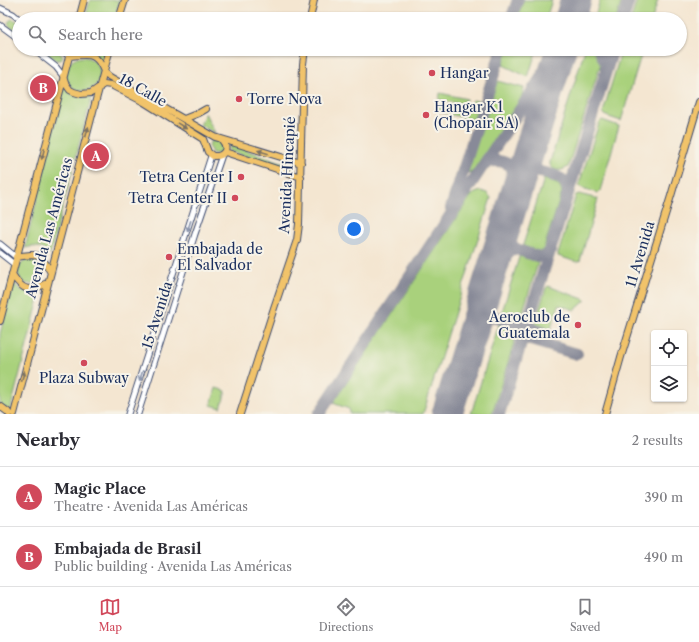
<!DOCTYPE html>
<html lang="en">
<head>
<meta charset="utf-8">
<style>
	:root { --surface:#fff; --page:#f7f7f7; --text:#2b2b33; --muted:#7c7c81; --line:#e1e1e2; --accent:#d1495b }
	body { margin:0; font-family:"Libre Caslon Text",serif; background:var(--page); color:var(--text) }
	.controls { position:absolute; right:12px; bottom:12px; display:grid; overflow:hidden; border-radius:4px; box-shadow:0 1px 3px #0004 }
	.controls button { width:36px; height:36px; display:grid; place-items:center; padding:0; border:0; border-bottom:1px solid var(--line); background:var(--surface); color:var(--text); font:20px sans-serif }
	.you { position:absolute; left:354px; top:229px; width:14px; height:14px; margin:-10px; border:3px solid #fff; border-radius:50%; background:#1a73e8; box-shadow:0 0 0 6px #1a73e833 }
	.badge { display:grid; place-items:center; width:26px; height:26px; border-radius:50%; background:var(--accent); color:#fff; font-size:13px; font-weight:700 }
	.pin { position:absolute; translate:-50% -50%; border:2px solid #fff; box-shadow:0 1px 4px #0006 }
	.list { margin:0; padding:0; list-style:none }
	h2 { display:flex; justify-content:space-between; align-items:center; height:52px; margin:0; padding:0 16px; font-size:17px }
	h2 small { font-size:13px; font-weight:400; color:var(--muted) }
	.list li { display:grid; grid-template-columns:26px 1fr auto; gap:12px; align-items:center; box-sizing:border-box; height:60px; padding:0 16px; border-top:1px solid var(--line) }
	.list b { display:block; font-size:15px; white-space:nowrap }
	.list p { margin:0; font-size:13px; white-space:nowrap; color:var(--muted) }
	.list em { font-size:13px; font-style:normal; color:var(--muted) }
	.icon { flex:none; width:22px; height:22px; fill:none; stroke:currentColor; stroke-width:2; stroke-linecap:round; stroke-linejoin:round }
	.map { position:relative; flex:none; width:699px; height:414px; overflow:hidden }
	.search { position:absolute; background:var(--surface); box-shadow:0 1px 3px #0004; left:12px; right:12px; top:12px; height:44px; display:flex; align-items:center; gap:10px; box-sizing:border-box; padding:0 14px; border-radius:22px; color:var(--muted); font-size:15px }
	.sheet { height:172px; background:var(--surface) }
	nav { display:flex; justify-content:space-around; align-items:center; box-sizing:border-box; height:56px; border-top:1px solid var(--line); background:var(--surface); font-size:11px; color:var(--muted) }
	nav a { display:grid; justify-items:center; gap:2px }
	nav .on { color:var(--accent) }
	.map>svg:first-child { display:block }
	.green { fill:#a9d17c; stroke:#62806d }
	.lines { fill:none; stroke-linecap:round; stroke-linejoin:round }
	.taxiway { stroke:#888a98; stroke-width:12 }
	.runway { stroke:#888a98; stroke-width:31 }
	.minor-casing { stroke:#3c4a6f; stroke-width:7 }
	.major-casing { stroke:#3c4a6f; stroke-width:8 }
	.minor { stroke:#fff; stroke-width:5 }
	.major { stroke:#f1c36a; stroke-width:6 }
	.oneway { fill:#7b7263 }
	.oneway2 { fill:#8d97ae }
	.poi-dot { fill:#d1495b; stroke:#f7f3e8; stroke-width:1.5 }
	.labels { text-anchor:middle; stroke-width:4; stroke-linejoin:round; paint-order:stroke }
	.poi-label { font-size:14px; fill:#1b2f5e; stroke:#f7f3e8; text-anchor:start }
	.street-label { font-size:14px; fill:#1b2f5e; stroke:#f7f3e8 }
</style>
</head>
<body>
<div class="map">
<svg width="699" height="414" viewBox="0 0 699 414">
	<rect width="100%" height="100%" fill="#f7f3e8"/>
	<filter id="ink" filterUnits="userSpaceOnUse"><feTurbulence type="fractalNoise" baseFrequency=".025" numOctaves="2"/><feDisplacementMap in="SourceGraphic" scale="8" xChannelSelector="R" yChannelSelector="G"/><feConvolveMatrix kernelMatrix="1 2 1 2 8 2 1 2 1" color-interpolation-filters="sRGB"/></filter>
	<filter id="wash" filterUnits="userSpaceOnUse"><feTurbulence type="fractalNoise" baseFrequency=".012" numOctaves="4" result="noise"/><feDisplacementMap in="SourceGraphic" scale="16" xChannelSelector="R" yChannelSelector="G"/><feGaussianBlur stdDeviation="0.9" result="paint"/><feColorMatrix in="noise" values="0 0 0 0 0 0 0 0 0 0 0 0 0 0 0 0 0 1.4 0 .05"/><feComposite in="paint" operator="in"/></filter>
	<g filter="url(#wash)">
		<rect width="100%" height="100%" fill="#f4e6d1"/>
		<path class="green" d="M 90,0 L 120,0 L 114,19 L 85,19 Z
			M 523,0 L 552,0 L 546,19 L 517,19 Z
			M 600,0 L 622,0 L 616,19 L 594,19 Z
			M 637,0 L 658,0 L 652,19 L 631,19 Z
			M 12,19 L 15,20 L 19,23 L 19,33 L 9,26 L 8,22 Z
			M 42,49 C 50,49 58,48 63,57 L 61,60 L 56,60 Z
			M 77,49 L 105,49 L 102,61 C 93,54 88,49 76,53 Z
			M 508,49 L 537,49 L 528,77 L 503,65 Z
			M 585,49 L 594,49 L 601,63 L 568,167 C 562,171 554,172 550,165 L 550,162 Z
			M 622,49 L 643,49 L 621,121 L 606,116 L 603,112 Z
			M66 74a17 17 0 1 1 34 0a17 17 0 1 1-34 0Z
			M 497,81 L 524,88 L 521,99 L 473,172 L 468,173 L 467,172 L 467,169 Z
			M 64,87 C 71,96 81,99 92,96 L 50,254 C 42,247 35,245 25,248 Z
			M 440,93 L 467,99 L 462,103 L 456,103 L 439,100 Z
			M 473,100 L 482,102 L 475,120 L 435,111 L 437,105 C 445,107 459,113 467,108 C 469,106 471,102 473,100 Z
			M 205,113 L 215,133 L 200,125 Z
			M 602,120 L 619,126 L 600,191 L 597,193 L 580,187 L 579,184 L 599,123 Z
			M 215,140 L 219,140 L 224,148 L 219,154 L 212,153 L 209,147 L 210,142 Z
			M 230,145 L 294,166 L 295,172 L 229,151 Z
			M 544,179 L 557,184 L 560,186 L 562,192 L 543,251 L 542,253 L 539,253 L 522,248 Z
			M 481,191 L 487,193 L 491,198 L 423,414 L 350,414 L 350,412 L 349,409 L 333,403 L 471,196 L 475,193 Z
			M 579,194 L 598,199 L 580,261 L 577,262 L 558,256 L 558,254 L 576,195 Z
			M 520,254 L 539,260 L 520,321 L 501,315 Z
			M18 272a12 12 0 1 1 24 0a12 12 0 1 1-24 0Z
			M 13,282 C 20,292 29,293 41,291 L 10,411 L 0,404 L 0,334 Z
			M 548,286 L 586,300 L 575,310 L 559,305 L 550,331 L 534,326 L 546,288 Z
			M 499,324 L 515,329 L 516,330 L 517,333 L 492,414 L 471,414 Z
			M 216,388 L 226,391 L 221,408 L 211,405 Z"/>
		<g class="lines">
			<path class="taxiway" d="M 577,0 L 585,19
				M 511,19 L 518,0
				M 571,19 C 575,17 579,17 583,19
				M 623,19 L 629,0
				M 599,49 L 606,64 L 606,70
				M 527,157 C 528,165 532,168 539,171
				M 483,166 C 491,158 505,160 513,168 C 516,172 518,178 519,183
				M 522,174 C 524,172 525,171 527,171 C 534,169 559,176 564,181 C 567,184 568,188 568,192
				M 451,208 L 502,49
				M 505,227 C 505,234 506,241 511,246 C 515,249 537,257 542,257 C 546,257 548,254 550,251
				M 495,259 C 502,252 508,249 517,249
				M 485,292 C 482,317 498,318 517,325 L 521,325 L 525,323
				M 517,325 C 523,328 523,332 524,338 L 577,354
				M 474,326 C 480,317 486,317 496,318
				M 527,327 L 544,333
				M 319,414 L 560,49
				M 499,414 L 613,49"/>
			<path class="runway" d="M 570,19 L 576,0
				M 447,414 L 561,49"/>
		</g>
	</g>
	<g filter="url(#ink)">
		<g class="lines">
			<g class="minor-casing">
				<path id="minor" d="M 0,8 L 13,14 L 19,19
					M 0,25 L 19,39
					M 33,49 L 56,67 L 63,76
					M 60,49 L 69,56
					M 0,244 L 16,257
					M 0,253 L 14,264
					M 128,414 L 211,156
					M 138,414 L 195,234 L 222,155"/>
			</g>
			<g class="major-casing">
				<path id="major" d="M 79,19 L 84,0
					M 119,19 L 125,0
					M 310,19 L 314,0
					M 69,56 C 81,56 93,50 101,65 C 105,72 102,71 110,77 L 215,137 L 301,163
					M 63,76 L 65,83 L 70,90 L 74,92 L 81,94 L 91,93 L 104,84 L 111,85 L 144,102 L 203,139 L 208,152 L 213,156 C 225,157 229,148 222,140
					M 184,119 L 199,113 L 206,109
					M 225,152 L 301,177
					M 16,257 C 36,254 40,252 50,271
					M 12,274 C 23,292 30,292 47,283
					M 0,321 L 71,49
					M 0,406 L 8,412 L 9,414
					M 14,414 L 97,96 L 110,49
					M 240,414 L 274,308 L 297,240 L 299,224 L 303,64 L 305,49
					M 605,414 L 621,357 L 671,196 L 699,102"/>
			</g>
			<use href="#minor" class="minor"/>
			<use href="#major" class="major"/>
		</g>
		<defs><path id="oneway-solid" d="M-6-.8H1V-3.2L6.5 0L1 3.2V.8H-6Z"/></defs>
		<g class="oneway">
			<use href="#oneway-solid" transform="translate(182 126) rotate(32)"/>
			<use href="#oneway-solid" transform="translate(87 132) rotate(-75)"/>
			<use href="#oneway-solid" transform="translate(263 152) rotate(-163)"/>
			<use href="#oneway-solid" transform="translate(43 154) rotate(104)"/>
			<use href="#oneway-solid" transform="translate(23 376) rotate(-76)"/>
		</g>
		<g class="oneway2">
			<use href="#oneway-solid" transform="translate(189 226) rotate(108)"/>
			<use href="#oneway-solid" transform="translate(141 376) rotate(108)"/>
		</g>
	</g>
	<g class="poi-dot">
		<circle cx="432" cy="73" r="4"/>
		<circle cx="239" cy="99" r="4"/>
		<circle cx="426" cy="115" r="4"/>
		<circle cx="241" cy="177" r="4"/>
		<circle cx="235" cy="198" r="4"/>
		<circle cx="169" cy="257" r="4"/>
		<circle cx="578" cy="325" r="4"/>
		<circle cx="84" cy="363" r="4"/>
	</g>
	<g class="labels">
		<g class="poi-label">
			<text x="440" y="78">Hangar</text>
			<text x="247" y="104">Torre Nova</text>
			<text x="434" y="112">Hangar K1<tspan x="434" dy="16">(Chopair SA)</tspan></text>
			<text x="233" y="182" text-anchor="end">Tetra Center I</text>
			<text x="227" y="203" text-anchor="end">Tetra Center II</text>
			<text x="177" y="254">Embajada de<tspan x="177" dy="16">El Salvador</tspan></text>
			<text x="570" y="322" text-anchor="end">Aeroclub de<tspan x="570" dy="16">Guatemala</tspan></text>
			<text x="84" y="383" text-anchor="middle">Plaza Subway</text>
		</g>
		<g class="street-label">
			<text transform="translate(143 90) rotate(29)" y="5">18 Calle</text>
			<text transform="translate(287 175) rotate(-87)" y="5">Avenida Hincapié</text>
			<text transform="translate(49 228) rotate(-75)" y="5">Avenida Las Américas</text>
			<text transform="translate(640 254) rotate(-73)" y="5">11 Avenida</text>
			<text transform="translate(157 315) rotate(-72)" y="5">15 Avenida</text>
		</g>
	</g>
</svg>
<div class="controls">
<button><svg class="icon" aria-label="locate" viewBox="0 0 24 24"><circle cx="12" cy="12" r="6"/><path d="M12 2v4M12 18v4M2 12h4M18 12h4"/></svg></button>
<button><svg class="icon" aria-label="layers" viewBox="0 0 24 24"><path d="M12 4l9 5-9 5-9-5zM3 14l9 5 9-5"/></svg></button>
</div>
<div class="you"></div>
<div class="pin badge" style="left:96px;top:156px">A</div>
<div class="pin badge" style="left:43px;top:88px">B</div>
<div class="search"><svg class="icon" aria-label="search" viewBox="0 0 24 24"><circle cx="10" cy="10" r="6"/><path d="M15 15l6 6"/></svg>Search here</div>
</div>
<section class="sheet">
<h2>Nearby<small>2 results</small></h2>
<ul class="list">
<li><span class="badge">A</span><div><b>Magic Place</b><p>Theatre · Avenida Las Américas</p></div><em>390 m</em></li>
<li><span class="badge">B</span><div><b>Embajada de Brasil</b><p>Public building · Avenida Las Américas</p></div><em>490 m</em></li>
</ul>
</section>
<nav>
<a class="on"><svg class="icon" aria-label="map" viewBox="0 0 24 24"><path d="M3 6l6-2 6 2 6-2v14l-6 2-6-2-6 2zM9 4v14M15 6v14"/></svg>Map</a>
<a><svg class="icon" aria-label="directions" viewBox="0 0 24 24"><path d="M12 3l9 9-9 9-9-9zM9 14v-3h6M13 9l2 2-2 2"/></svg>Directions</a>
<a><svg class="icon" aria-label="saved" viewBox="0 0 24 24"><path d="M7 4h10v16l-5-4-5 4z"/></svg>Saved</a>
</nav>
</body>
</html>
